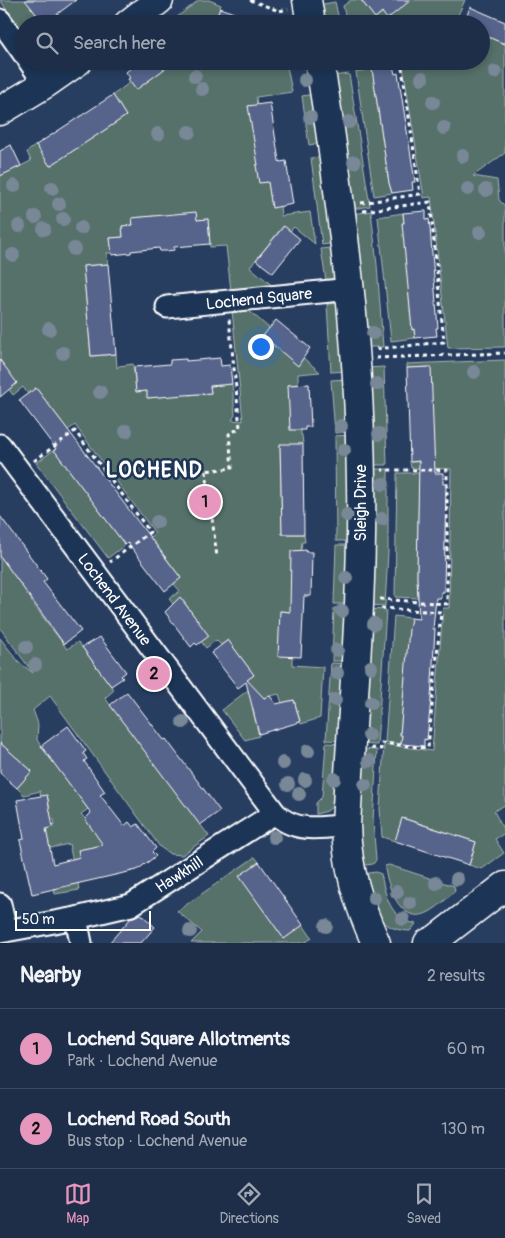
<!DOCTYPE html>
<html lang="en">
<head>
<meta charset="utf-8">
<style>
	:root { --surface:#1e2e49; --page:#263650; --text:#f1f3f6; --muted:#a1a8b4; --line:#3c4a61; --accent:#e797bd }
	body { margin:0; font-family:Pangolin,sans-serif; background:var(--page); color:var(--text) }
	.scale { position:absolute; left:15px; bottom:12px; width:136px; box-sizing:border-box; padding-left:5px; border:2px solid #fff; border-top:0; font-size:14px; line-height:18px; white-space:nowrap; color:#fff; -webkit-text-stroke:4px #1d3557; paint-order:stroke }
	.you { position:absolute; left:260px; top:346px; width:18px; height:18px; margin:-12px; border:4px solid #fff; border-radius:50%; background:#1a73e8; box-shadow:0 0 0 8px #1a73e833 }
	.badge { display:grid; place-items:center; width:32px; height:32px; border-radius:50%; background:var(--accent); color:#111; font-size:16px; font-weight:700 }
	.pin { position:absolute; translate:-50% -50%; border:2px solid #fff; box-shadow:0 1px 5px #0006 }
	.list { margin:0; padding:0; list-style:none }
	h2 { display:flex; justify-content:space-between; align-items:center; height:65px; margin:0; padding:0 20px; font-size:21px }
	h2 small { font-size:16px; font-weight:400; color:var(--muted) }
	.list li { display:grid; grid-template-columns:32px 1fr auto; gap:15px; align-items:center; box-sizing:border-box; height:80px; padding:0 20px; border-top:1px solid var(--line) }
	.list b { display:block; font-size:19px; white-space:nowrap }
	.list p { margin:0; font-size:16px; white-space:nowrap; color:var(--muted) }
	.list em { font-size:16px; font-style:normal; color:var(--muted) }
	.icon { flex:none; width:28px; height:28px; fill:none; stroke:currentColor; stroke-width:2; stroke-linecap:round; stroke-linejoin:round }
	.map { position:relative; flex:none; width:505px; height:943px; overflow:hidden }
	.search { position:absolute; background:var(--surface); box-shadow:0 2px 8px #0003; left:15px; right:15px; top:15px; height:55px; display:flex; align-items:center; gap:12px; box-sizing:border-box; padding:0 18px; border-radius:28px; color:var(--muted); font-size:19px }
	.sheet { height:225px; background:var(--surface) }
	nav { display:flex; justify-content:space-around; align-items:center; box-sizing:border-box; height:70px; border-top:1px solid var(--line); background:var(--surface); font-size:14px; color:var(--muted) }
	nav a { display:grid; justify-items:center; gap:2px }
	nav .on { color:var(--accent) }
	.map>svg:first-child { display:block }
	.green { fill:#566f6b; stroke:#aab7b5 }
	.building { fill:#56638b; stroke:#fff }
	.lines { fill:none; stroke-linecap:round; stroke-linejoin:round }
	.minor-casing { stroke:#fff; stroke-width:25 }
	.tertiary-casing { stroke:#fff; stroke-width:31 }
	.path { stroke:#fff; stroke-width:3; stroke-dasharray:4 4; stroke-linecap:butt }
	.minor { stroke:#1d3557; stroke-width:21 }
	.tertiary { stroke:#1d3557; stroke-width:28 }
	.tree { fill:#798897 }
	.labels { text-anchor:middle; stroke-width:5; stroke-linejoin:round; paint-order:stroke }
	.street-label { font-size:16px; fill:#fff; stroke:#1d3557 }
	.district-label { font-size:21px; font-weight:bold; letter-spacing:1px; fill:#fff; stroke:#1d3557 }
</style>
</head>
<body>
<div class="map">
<svg width="505" height="943" viewBox="0 0 505 943">
	<rect width="100%" height="100%" fill="#283e61"/>
	<filter id="ink" filterUnits="userSpaceOnUse"><feTurbulence type="fractalNoise" baseFrequency=".02" numOctaves="2"/><feDisplacementMap in="SourceGraphic" scale="10" xChannelSelector="R" yChannelSelector="G"/><feConvolveMatrix kernelMatrix="1 2 1 2 8 2 1 2 1" color-interpolation-filters="sRGB"/></filter>
	<g filter="url(#ink)">
		<path class="green" d="M 0,0 L 36,0 L 29,5 L 43,24 L 24,24 L 24,35 Z
			M 199,0 L 209,0 L 221,5 L 214,24 L 168,24 Z
			M 351,0 L 361,0 L 375,18 L 402,0 L 465,0 L 458,15 L 466,18 L 464,24 L 347,24 L 343,6 Z
			M 335,2 L 340,24 L 321,24 L 318,5 Z
			M 481,34 L 502,43 L 505,37 L 505,153 L 473,176 L 497,180 L 499,200 L 505,206 L 505,347 L 448,348 L 431,197 L 424,198 L 402,61 L 481,61 Z
			M 172,61 L 286,61 L 292,92 L 256,97 L 257,105 L 248,106 L 274,163 L 256,165 L 259,182 L 268,182 L 272,207 L 280,206 L 281,216 L 310,212 L 315,244 L 294,227 L 290,231 L 283,226 L 250,267 L 274,287 L 231,291 L 226,246 L 210,247 L 208,219 L 197,220 L 154,216 L 132,218 L 133,225 L 122,226 L 123,237 L 110,238 L 112,253 L 107,253 L 108,264 L 83,266 L 91,356 L 116,354 L 117,368 L 119,366 L 133,364 L 136,391 L 147,391 L 148,398 L 169,396 L 189,388 L 189,395 L 211,393 L 210,386 L 232,384 L 235,415 L 232,420 L 243,421 L 232,310 L 247,309 L 269,328 L 263,336 L 296,364 L 302,357 L 320,372 L 298,374 L 298,384 L 288,385 L 301,428 L 301,435 L 302,435 L 303,444 L 280,445 L 282,534 L 304,534 L 305,542 L 302,542 L 293,612 L 280,611 L 292,656 L 292,665 L 323,667 L 320,718 L 301,724 L 294,700 L 282,703 L 279,694 L 262,698 L 253,711 L 259,736 L 245,740 L 222,710 L 252,687 L 247,680 L 254,675 L 228,640 L 221,645 L 216,640 L 206,648 L 200,640 L 207,634 L 182,599 L 174,605 L 169,599 L 180,591 L 174,584 L 181,578 L 155,543 L 142,543 L 155,533 L 75,425 L 60,436 L 62,422 L 36,388 L 28,394 L 23,387 L 13,395 L 8,388 L 0,360 L 0,176 L 31,161 L 27,152 L 36,145 L 50,166 L 126,116 L 113,95 L 132,81 L 138,88 L 173,63 Z
			M 372,69 L 389,183 L 392,193 L 374,196 L 356,72 Z
			M 349,74 L 370,206 L 353,209 L 331,76 Z
			M 314,94 L 322,143 L 309,145 L 302,96 Z
			M 325,156 L 336,243 L 322,245 L 311,158 Z
			M 371,211 L 377,265 L 383,347 L 367,347 L 353,214 Z
			M 403,213 L 404,223 L 403,223 L 412,329 L 414,329 L 415,338 L 391,341 L 378,217 Z
			M 337,247 L 341,279 L 326,281 L 321,249 Z
			M 343,303 L 348,371 L 331,372 L 327,304 Z
			M 505,360 L 505,805 L 494,811 L 505,833 L 495,839 L 504,853 L 482,869 L 469,865 L 476,842 L 403,818 L 395,841 L 382,837 L 380,809 L 384,744 L 432,751 L 443,608 L 449,608 L 451,469 L 411,468 L 410,462 L 434,461 L 430,367 L 407,368 L 407,364 Z
			M 384,367 L 387,465 L 370,465 L 367,368 Z
			M 348,379 L 351,432 L 335,433 L 331,380 Z
			M 351,435 L 353,541 L 336,541 L 335,436 Z
			M 54,450 L 125,545 L 108,558 L 36,463 Z
			M 370,469 L 388,469 L 388,552 L 385,606 L 369,605 Z
			M 397,473 L 420,473 L 419,483 L 417,576 L 418,598 L 395,597 Z
			M 336,545 L 353,545 L 351,604 L 334,604 Z
			M 0,556 L 32,600 L 31,601 L 67,649 L 78,642 L 114,690 L 105,698 L 209,836 L 182,855 L 170,854 L 160,847 L 50,696 L 33,710 L 38,724 L 37,740 L 88,809 L 81,814 L 107,844 L 79,850 C 81,863 76,877 79,890 L 55,894 L 54,890 L 61,888 L 59,879 L 75,871 L 69,844 L 46,849 L 42,833 L 47,832 L 46,829 L 55,826 L 54,819 L 45,820 L 43,808 L 49,807 L 48,798 L 41,799 L 40,791 L 24,795 L 17,788 L 32,771 L 0,743 L 0,638 L 19,662 L 33,673 L 0,628 Z
			M 334,608 L 351,609 L 348,661 L 332,661 Z
			M 368,609 L 386,610 L 377,745 L 360,744 Z
			M 394,616 L 411,618 L 400,734 L 402,735 L 401,744 L 385,742 Z
			M 331,663 L 347,664 L 342,741 L 326,740 Z
			M 326,743 L 342,744 L 334,805 L 327,811 L 316,814 L 316,803 L 322,797 Z
			M 359,749 L 377,750 L 373,821 L 376,860 L 373,864 L 360,866 L 358,847 Z
			M 255,857 L 259,862 L 240,876 L 284,939 L 303,925 L 312,938 L 304,943 L 191,943 L 202,932 L 177,911 Z
			M 389,865 L 454,886 L 455,891 C 448,897 440,906 431,911 C 403,928 389,891 385,869 L 385,866 Z
			M 376,872 L 381,874 C 386,898 390,918 416,924 L 410,931 C 374,930 371,902 362,874 Z"/>
		<path class="building" d="M 25,0 L 76,0 L 44,24 Z
			M 361,0 L 411,0 L 387,19 L 382,12 L 375,18 Z
			M 470,7 L 505,22 L 505,44 L 481,34 L 481,24 L 464,24 Z
			M 220,8 L 259,22 L 259,24 L 214,24 Z
			M 140,61 L 175,61 L 136,90 L 128,79 L 130,78 L 126,72 Z
			M 393,66 L 395,74 L 398,73 L 415,182 L 412,182 L 413,190 L 392,193 L 389,183 L 372,69 Z
			M 113,95 L 126,116 L 50,166 L 36,145 Z
			M 270,103 L 279,161 L 280,162 L 286,161 L 293,204 L 272,208 L 268,182 L 259,183 L 256,165 L 258,165 L 248,106 Z
			M 11,145 L 21,166 L 0,176 L 0,151 Z
			M 426,211 L 426,220 L 429,219 L 430,228 L 438,328 L 436,328 L 437,336 L 415,338 L 414,329 L 412,330 L 402,223 L 404,223 L 403,213 Z
			M 196,212 L 197,220 L 208,219 L 210,244 L 174,247 L 174,250 L 167,251 L 160,251 L 159,248 L 131,251 L 131,253 L 112,255 L 110,238 L 123,237 L 122,226 L 133,225 L 132,218 Z
			M 284,226 L 300,239 L 273,273 L 256,260 Z
			M 108,264 L 116,354 L 91,356 L 83,266 Z
			M 276,320 L 310,348 L 298,366 L 263,336 Z
			M 220,358 L 221,366 L 230,365 L 232,384 L 210,386 L 211,393 L 147,398 L 147,391 L 136,392 L 134,367 L 170,364 L 170,360 L 186,359 L 186,361 Z
			M 0,360 L 17,383 L 0,397 Z
			M 431,367 L 435,473 L 443,473 L 443,484 L 446,484 L 444,592 L 441,592 L 441,598 L 436,598 L 433,629 L 435,629 L 431,699 L 427,740 L 424,739 L 424,746 L 401,744 L 402,735 L 400,735 L 409,629 L 411,618 L 419,619 L 417,576 L 419,461 L 410,462 L 407,368 Z
			M 309,384 L 311,427 L 305,427 L 305,430 L 290,430 L 288,385 Z
			M 36,388 L 181,578 L 165,591 L 128,543 L 125,545 L 54,450 L 56,449 L 19,400 Z
			M 280,444 L 303,444 L 304,534 L 282,534 Z
			M 0,516 L 47,579 L 43,582 L 81,631 L 64,644 L 0,556 Z
			M 307,550 L 306,552 L 312,552 L 311,596 L 304,596 L 301,657 L 278,656 L 280,611 L 290,612 L 291,551 Z
			M 180,597 L 209,636 L 197,645 L 195,643 L 191,647 L 165,612 Z
			M 100,637 L 126,672 L 121,676 L 123,678 L 111,686 L 82,647 Z
			M 228,640 L 254,675 L 247,680 L 264,698 L 270,696 L 276,704 L 294,700 L 300,722 L 259,734 L 246,682 L 238,688 L 211,653 Z
			M 127,692 L 164,740 L 166,739 L 220,811 L 200,825 L 110,705 Z
			M 68,726 L 86,751 L 83,753 L 87,759 L 84,761 L 105,792 L 100,795 L 124,826 L 129,822 L 133,827 L 138,824 L 156,848 L 152,852 L 156,856 L 137,870 L 32,894 L 20,840 L 24,839 L 17,800 L 47,795 L 53,827 L 46,829 L 53,864 L 80,857 L 78,850 L 103,845 L 85,819 L 91,813 L 41,746 Z
			M 0,743 L 32,771 L 17,788 L 0,773 Z
			M 402,818 L 476,842 L 469,865 L 395,841 Z
			M 259,862 L 303,925 L 284,939 L 239,876 Z
			M 141,914 L 155,927 L 141,943 L 109,943 L 131,918 Z"/>
		<g class="lines">
			<g class="minor-casing">
				<path id="minor" d="M 0,20 L 24,54
					M 29,61 L 45,84
					M 167,307 L 351,289
					M 0,445 L 275,813 C 294,833 321,828 346,825
					M 0,904 L 6,931
					M 76,918 L 81,943
					M 0,932 L 76,918 L 131,905 L 275,813"/>
			</g>
			<g class="tertiary-casing">
				<path id="tertiary" d="M 307,0 L 311,24
					M 128,24 L 159,0
					M 319,61 C 328,109 334,158 340,206 C 352,298 360,390 361,482 C 363,597 352,711 346,825 C 347,869 358,903 376,943
					M 0,111 L 45,84 L 78,61
					M 428,943 L 436,939 L 505,886"/>
			</g>
			<path class="path" d="M 250,0 L 279,11 L 288,9
				M 341,67 L 373,61
				M 361,203 L 420,194 L 401,61
				M 363,211 L 430,202 L 444,342 L 376,349
				M 376,358 L 505,353
				M 34,461 L 75,431 L 150,532 L 110,562
				M 206,471 L 217,557
				M 176,474 L 232,468 L 229,434 L 240,428 L 229,319
				M 380,599 L 447,604 L 447,470 L 382,470
				M 371,748 L 381,749 L 381,743 L 428,748 L 441,612 L 380,608"/>
			<use href="#minor" class="minor"/>
			<use href="#tertiary" class="tertiary"/>
		</g>
		<g class="tree">
			<circle cx="495" cy="72" r="7"/>
			<circle cx="195" cy="76" r="7"/>
			<circle cx="422" cy="78" r="7"/>
			<circle cx="305" cy="80" r="7"/>
			<circle cx="202" cy="89" r="7"/>
			<circle cx="433" cy="102" r="7"/>
			<circle cx="310" cy="117" r="7"/>
			<circle cx="349" cy="122" r="7"/>
			<circle cx="444" cy="128" r="7"/>
			<circle cx="189" cy="132" r="7"/>
			<circle cx="158" cy="134" r="7"/>
			<circle cx="463" cy="156" r="7"/>
			<circle cx="354" cy="162" r="7"/>
			<circle cx="14" cy="186" r="7"/>
			<circle cx="52" cy="188" r="7"/>
			<circle cx="468" cy="189" r="7"/>
			<circle cx="486" cy="190" r="7"/>
			<circle cx="59" cy="204" r="7"/>
			<circle cx="35" cy="217" r="7"/>
			<circle cx="63" cy="219" r="7"/>
			<circle cx="19" cy="226" r="7"/>
			<circle cx="81" cy="228" r="7"/>
			<circle cx="44" cy="229" r="7"/>
			<circle cx="480" cy="232" r="7"/>
			<circle cx="74" cy="249" r="7"/>
			<circle cx="13" cy="255" r="7"/>
			<circle cx="49" cy="329" r="7"/>
			<circle cx="373" cy="333" r="7"/>
			<circle cx="63" cy="353" r="7"/>
			<circle cx="474" cy="372" r="7"/>
			<circle cx="377" cy="384" r="7"/>
			<circle cx="100" cy="392" r="7"/>
			<circle cx="341" cy="426" r="7"/>
			<circle cx="126" cy="431" r="7"/>
			<circle cx="379" cy="434" r="7"/>
			<circle cx="344" cy="450" r="7"/>
			<circle cx="383" cy="484" r="7"/>
			<circle cx="347" cy="515" r="7"/>
			<circle cx="382" cy="519" r="7"/>
			<circle cx="157" cy="522" r="7"/>
			<circle cx="346" cy="578" r="7"/>
			<circle cx="342" cy="611" r="7"/>
			<circle cx="374" cy="624" r="7"/>
			<circle cx="26" cy="647" r="7"/>
			<circle cx="337" cy="650" r="7"/>
			<circle cx="35" cy="665" r="7"/>
			<circle cx="371" cy="667" r="7"/>
			<circle cx="337" cy="673" r="7"/>
			<circle cx="335" cy="700" r="7"/>
			<circle cx="371" cy="703" r="7"/>
			<circle cx="183" cy="722" r="7"/>
			<circle cx="369" cy="735" r="7"/>
			<circle cx="308" cy="751" r="7"/>
			<circle cx="369" cy="761" r="7"/>
			<circle cx="283" cy="763" r="7"/>
			<circle cx="334" cy="779" r="7"/>
			<circle cx="305" cy="780" r="7"/>
			<circle cx="288" cy="784" r="7"/>
			<circle cx="365" cy="785" r="7"/>
			<circle cx="299" cy="794" r="7"/>
			<circle cx="274" cy="837" r="7"/>
			<circle cx="457" cy="879" r="7"/>
			<circle cx="436" cy="883" r="7"/>
			<circle cx="397" cy="892" r="7"/>
			<circle cx="374" cy="898" r="7"/>
			<circle cx="410" cy="903" r="7"/>
			<circle cx="403" cy="919" r="7"/>
			<circle cx="326" cy="926" r="7"/>
			<circle cx="190" cy="931" r="7"/>
		</g>
	</g>
	<g class="labels">
		<g class="street-label">
			<text transform="translate(259 298) rotate(-6)" y="6">Lochend Square</text>
			<text transform="translate(360 503) rotate(-90)" y="6">Sleigh Drive</text>
			<text transform="translate(115 599) rotate(53)" y="6">Lochend Avenue</text>
			<text transform="translate(179 874) rotate(-33)" y="6">Hawkhill</text>
		</g>
		<g class="district-label">
			<text x="154" y="477">LOCHEND</text>
		</g>
	</g>
</svg>
<div class="scale">50 m</div>
<div class="you"></div>
<div class="pin badge" style="left:205px;top:502px">1</div>
<div class="pin badge" style="left:154px;top:674px">2</div>
<div class="search"><svg class="icon" aria-label="search" viewBox="0 0 24 24"><circle cx="10" cy="10" r="6"/><path d="M15 15l6 6"/></svg>Search here</div>
</div>
<section class="sheet">
<h2>Nearby<small>2 results</small></h2>
<ul class="list">
<li><span class="badge">1</span><div><b>Lochend Square Allotments</b><p>Park · Lochend Avenue</p></div><em>60 m</em></li>
<li><span class="badge">2</span><div><b>Lochend Road South</b><p>Bus stop · Lochend Avenue</p></div><em>130 m</em></li>
</ul>
</section>
<nav>
<a class="on"><svg class="icon" aria-label="map" viewBox="0 0 24 24"><path d="M3 6l6-2 6 2 6-2v14l-6 2-6-2-6 2zM9 4v14M15 6v14"/></svg>Map</a>
<a><svg class="icon" aria-label="directions" viewBox="0 0 24 24"><path d="M12 3l9 9-9 9-9-9zM9 14v-3h6M13 9l2 2-2 2"/></svg>Directions</a>
<a><svg class="icon" aria-label="saved" viewBox="0 0 24 24"><path d="M7 4h10v16l-5-4-5 4z"/></svg>Saved</a>
</nav>
</body>
</html>
